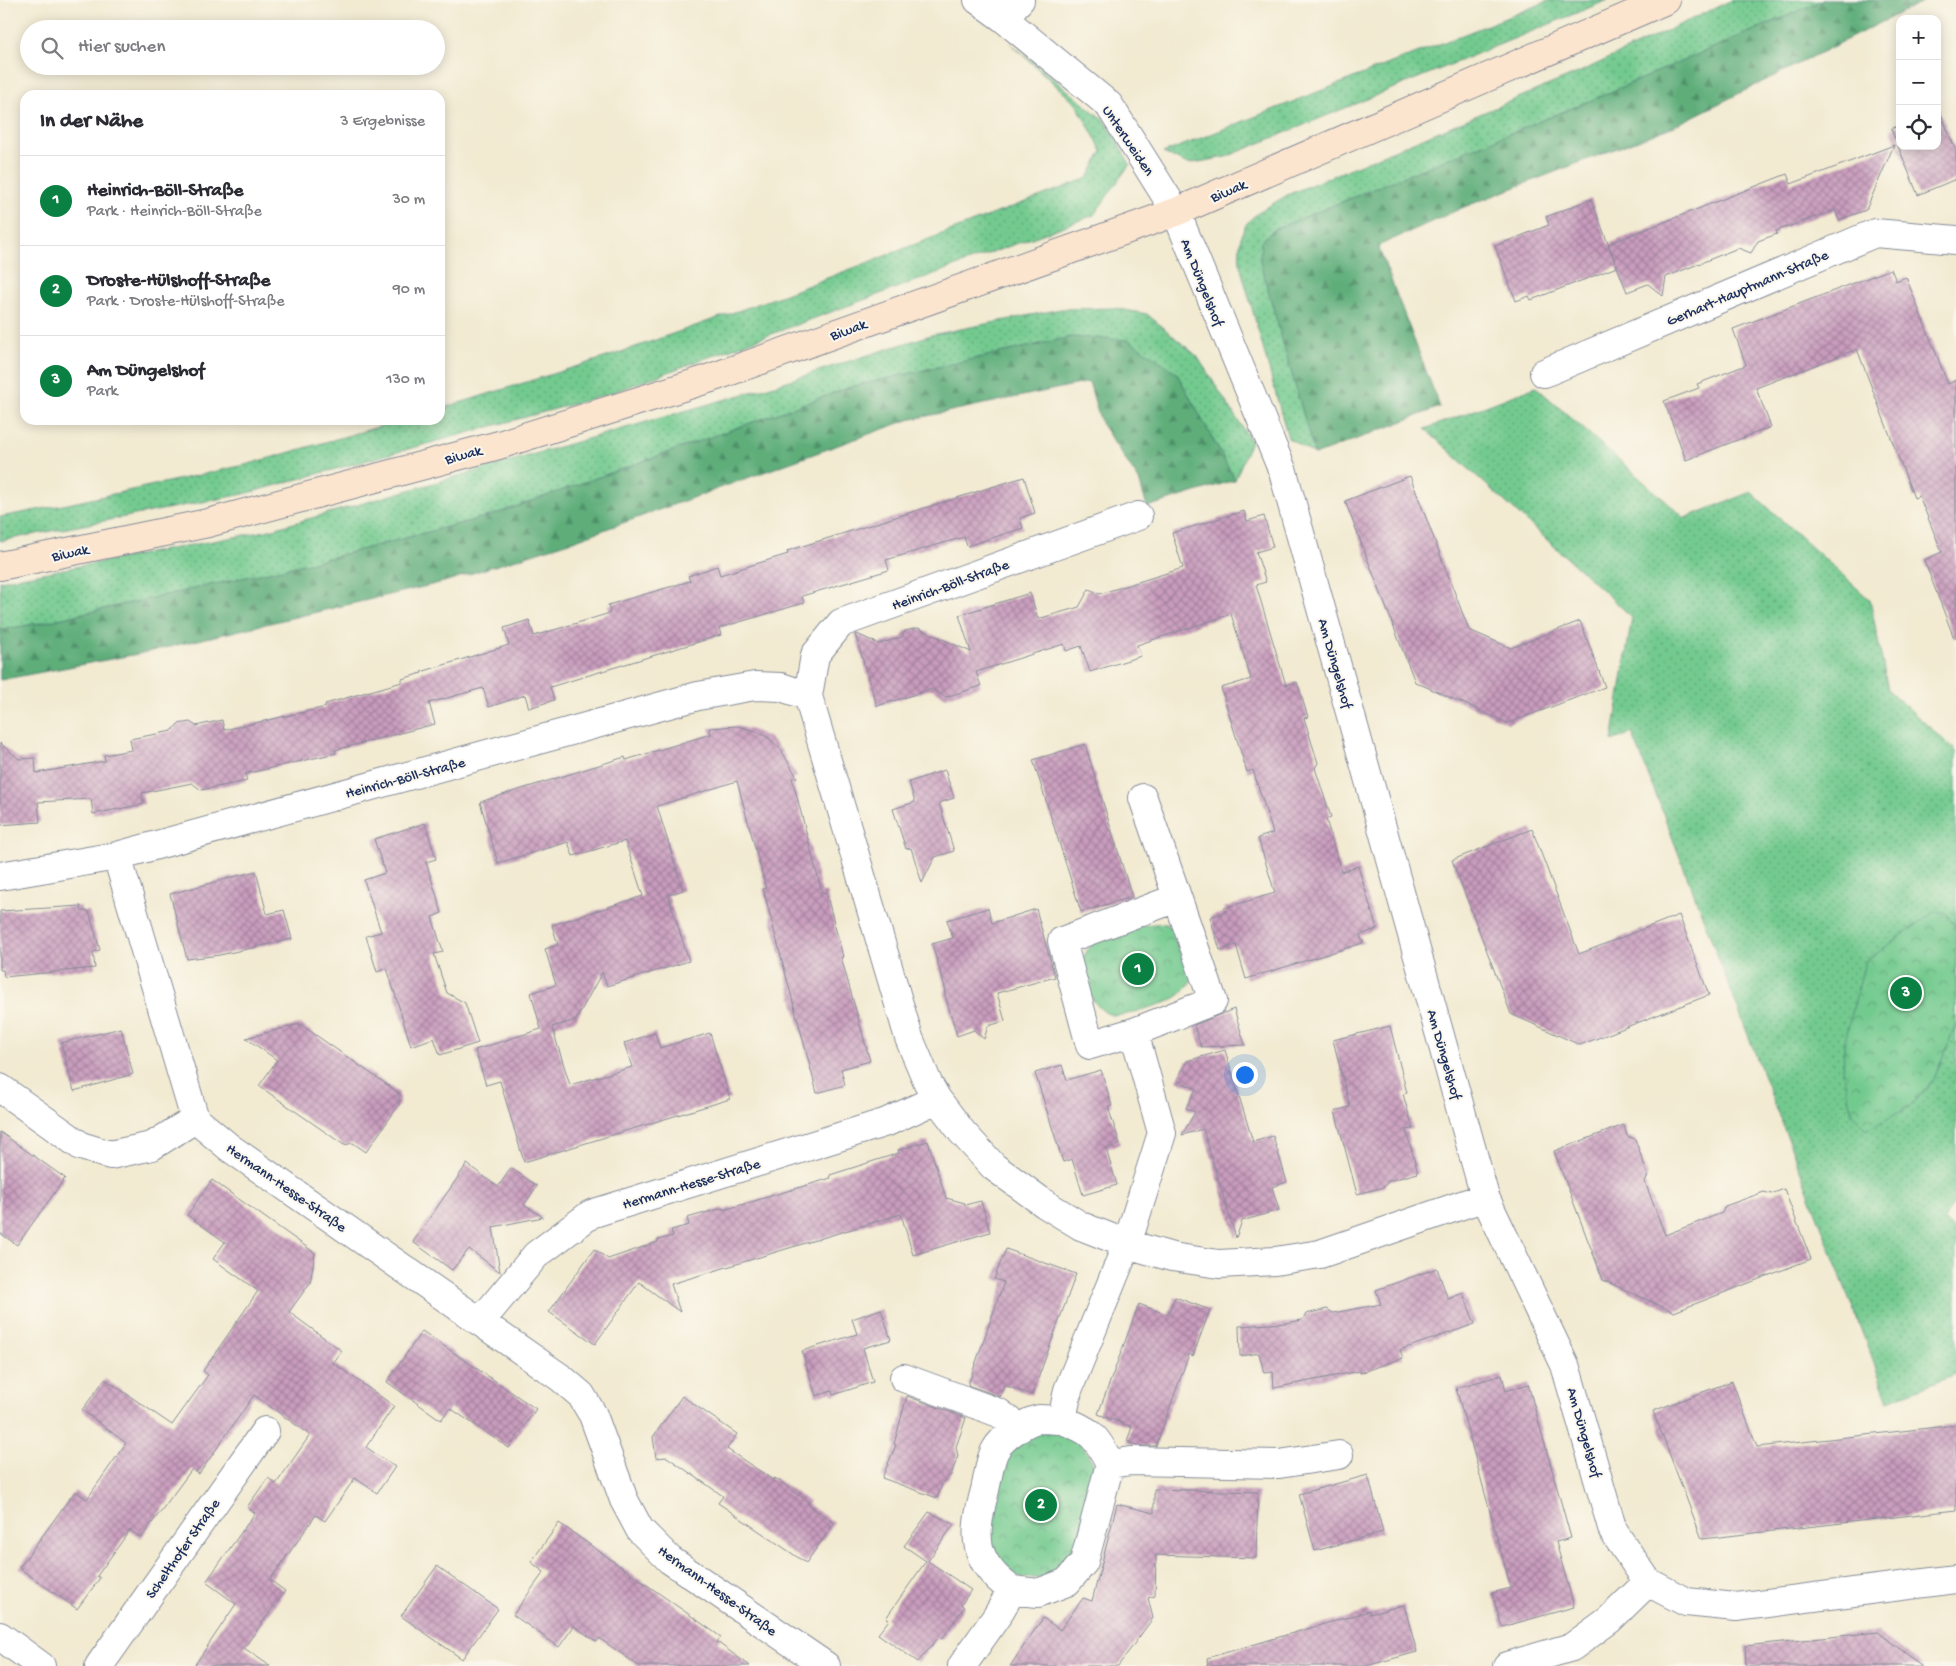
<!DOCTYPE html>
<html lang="de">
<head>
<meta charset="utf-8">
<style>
	:root { --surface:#fff; --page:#f2f2f3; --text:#2b2b33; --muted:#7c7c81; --line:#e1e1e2; --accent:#0b8043 }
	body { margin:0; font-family:"Gochi Hand",sans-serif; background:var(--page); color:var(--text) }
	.controls { position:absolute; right:15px; top:15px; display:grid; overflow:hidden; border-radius:10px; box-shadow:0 2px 12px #0003 }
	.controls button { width:45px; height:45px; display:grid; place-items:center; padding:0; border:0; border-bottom:1px solid var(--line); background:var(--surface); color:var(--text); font:25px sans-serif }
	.you { position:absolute; left:1244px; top:1074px; width:18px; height:18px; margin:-12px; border:4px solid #fff; border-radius:50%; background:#1a73e8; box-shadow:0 0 0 8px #1a73e833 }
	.badge { display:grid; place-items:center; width:32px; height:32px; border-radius:50%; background:var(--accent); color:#fff; font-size:16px; font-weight:700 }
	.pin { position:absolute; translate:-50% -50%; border:2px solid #fff; box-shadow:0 1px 5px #0006 }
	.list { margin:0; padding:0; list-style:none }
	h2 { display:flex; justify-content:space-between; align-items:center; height:65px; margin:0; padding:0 20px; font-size:21px }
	h2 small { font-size:16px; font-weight:400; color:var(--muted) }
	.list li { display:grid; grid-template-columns:32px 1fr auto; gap:15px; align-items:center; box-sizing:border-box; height:90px; padding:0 20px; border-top:1px solid var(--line) }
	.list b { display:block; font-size:19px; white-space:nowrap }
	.list p { margin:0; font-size:16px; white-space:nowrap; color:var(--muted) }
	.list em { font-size:16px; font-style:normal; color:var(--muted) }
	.icon { flex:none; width:28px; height:28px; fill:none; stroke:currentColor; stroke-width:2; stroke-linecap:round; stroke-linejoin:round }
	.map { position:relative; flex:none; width:1956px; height:1666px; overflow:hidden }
	.search { position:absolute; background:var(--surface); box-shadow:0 2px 12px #0003; left:20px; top:20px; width:425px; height:55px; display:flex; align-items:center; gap:12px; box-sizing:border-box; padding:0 18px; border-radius:28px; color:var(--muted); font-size:19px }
	.panel { position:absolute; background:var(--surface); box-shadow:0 2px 12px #0003; left:20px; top:90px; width:425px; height:335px; border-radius:15px }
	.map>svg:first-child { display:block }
	.grass { fill:url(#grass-dots); stroke:#477c76 }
	.forest { fill:url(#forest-firs); stroke:#3c6e6c }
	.park { fill:url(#park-crowns); stroke:#477c76 }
	.building { fill:url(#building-cross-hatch) }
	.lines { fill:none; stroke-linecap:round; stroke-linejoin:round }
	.street-casing { stroke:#868c98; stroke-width:30 }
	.secondary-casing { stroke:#868c98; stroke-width:30 }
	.street { stroke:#fff; stroke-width:28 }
	.secondary { stroke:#fce5cf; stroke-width:28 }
	.labels { text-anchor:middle; stroke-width:4; stroke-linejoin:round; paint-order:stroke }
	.street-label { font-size:15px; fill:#1b2f5e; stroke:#fbf7ec }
</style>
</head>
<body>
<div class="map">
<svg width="1956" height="1666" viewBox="0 0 1956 1666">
	<defs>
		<pattern id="grass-dots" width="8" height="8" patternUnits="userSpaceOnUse" patternTransform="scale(1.25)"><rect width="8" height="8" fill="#73ca8f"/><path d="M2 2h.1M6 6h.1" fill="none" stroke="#5ea478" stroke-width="1.8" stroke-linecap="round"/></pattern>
		<pattern id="forest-firs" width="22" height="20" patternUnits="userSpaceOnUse" patternTransform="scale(1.25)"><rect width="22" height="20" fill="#5eae7a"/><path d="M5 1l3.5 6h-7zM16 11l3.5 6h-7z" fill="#4d8e67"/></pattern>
		<pattern id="park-crowns" width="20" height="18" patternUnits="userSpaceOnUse" patternTransform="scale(1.25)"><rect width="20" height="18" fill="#73ca8f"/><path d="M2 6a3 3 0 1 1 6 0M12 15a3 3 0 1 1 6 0" fill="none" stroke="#5ea478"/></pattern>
		<pattern id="building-cross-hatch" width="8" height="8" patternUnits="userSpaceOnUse" patternTransform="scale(1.25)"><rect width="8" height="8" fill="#c99cbd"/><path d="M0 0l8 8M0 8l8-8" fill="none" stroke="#a2809d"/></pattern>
	</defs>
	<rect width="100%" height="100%" fill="#fbf7ec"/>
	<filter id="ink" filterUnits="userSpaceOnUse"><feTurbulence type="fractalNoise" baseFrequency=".02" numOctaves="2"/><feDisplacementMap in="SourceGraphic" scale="10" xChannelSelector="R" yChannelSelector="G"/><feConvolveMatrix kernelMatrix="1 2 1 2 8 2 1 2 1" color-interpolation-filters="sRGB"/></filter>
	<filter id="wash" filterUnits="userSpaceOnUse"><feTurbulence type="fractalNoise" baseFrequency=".0096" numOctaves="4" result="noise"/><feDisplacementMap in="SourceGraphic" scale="20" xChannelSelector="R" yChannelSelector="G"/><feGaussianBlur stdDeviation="1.12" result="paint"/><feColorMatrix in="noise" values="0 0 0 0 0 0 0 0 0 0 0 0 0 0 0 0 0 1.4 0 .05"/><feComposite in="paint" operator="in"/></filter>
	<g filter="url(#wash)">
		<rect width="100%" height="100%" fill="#f2ead1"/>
		<path class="grass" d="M 1551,0 L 1608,0 L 1226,157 L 1188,164 L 1163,153 Z
			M 1732,0 L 1824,0 L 1592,100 L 1275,229 L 1261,241 L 1260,262 L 1315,455 L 1288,438 L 1240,265 C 1237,218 1251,218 1287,195 L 1580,72 Z
			M 1010,43 L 1106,122 L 1130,164 L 1094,215 L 606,395 L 244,494 L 0,541 L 0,517 L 68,504 L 249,464 L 402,420 L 440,420 L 440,409 L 607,357 L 783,295 L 1088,178 L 1102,151 L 1077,105 Z
			M 1114,308 L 1147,314 L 1197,356 L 1251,441 L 1235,480 L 1176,372 L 1071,337 L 854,386 L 493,515 L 318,561 L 41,623 L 0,630 L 0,581 L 266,531 L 765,388 L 931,335 L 1061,309 Z
			M 1536,387 L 1685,518 L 1751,492 L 1870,600 L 1888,690 L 1956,751 L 1956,1199 L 1944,1220 L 1956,1230 L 1956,1374 L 1888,1400 L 1638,748 L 1632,733 L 1612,741 L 1632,617 L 1425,429 Z"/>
		<path class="forest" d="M 1824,0 L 1926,0 L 1672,127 L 1464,207 L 1378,246 L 1440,407 L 1315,455 L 1260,262 L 1261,241 L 1275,229 L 1592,100 Z
			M 1071,337 L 1129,340 L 1176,372 L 1235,480 L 1147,507 L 1139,480 L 1101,423 L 1089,382 L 908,420 L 573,541 L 444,582 L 143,653 L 0,680 L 0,630 L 41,623 L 318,561 L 493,515 L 854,386 Z"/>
		<path class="park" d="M 1934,912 L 1946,912 L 1956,928 L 1956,1024 L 1934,1079 L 1909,1107 L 1867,1130 L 1852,1113 L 1843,1074 L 1844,1044 L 1865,962 Z
			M 1163,923 L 1178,931 L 1193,978 C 1181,998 1172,1001 1151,1007 C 1139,1011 1126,1016 1113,1015 C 1094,1013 1078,976 1083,959 C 1084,955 1088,949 1091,946 C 1103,932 1146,924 1163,923 Z
			M 1036,1432 L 1060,1432 L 1081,1443 L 1093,1463 L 1093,1487 L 1078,1544 L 1066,1566 L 1046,1578 L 1022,1578 L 1002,1566 L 989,1546 L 989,1522 L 1004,1464 L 1016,1444 Z"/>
		<g id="blocks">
			<path class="building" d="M 1939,109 L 1956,151 L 1956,179 L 1918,195 L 1891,129 L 1900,125 L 1900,146 L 1937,146 L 1937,110 Z
				M 1894,145 L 1866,210 L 1839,220 L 1835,210 L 1776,231 L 1777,234 L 1758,241 L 1751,253 L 1738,248 L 1666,277 L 1663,296 L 1648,284 L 1627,292 L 1608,244 L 1787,174 L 1791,184 Z
				M 1591,199 L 1617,267 L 1531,300 L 1529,296 L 1516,301 L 1495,246 L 1549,225 L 1546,217 Z
				M 1891,269 L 1896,281 L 1906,277 L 1948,384 L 1956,380 L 1956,637 L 1954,638 L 1924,560 L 1942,552 L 1919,496 L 1914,498 L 1857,349 L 1756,388 L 1771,427 L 1686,460 L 1664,401 L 1699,388 L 1697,384 L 1746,365 L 1733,329 Z
				M 1410,476 L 1469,630 L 1511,648 L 1580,621 L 1605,687 L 1508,723 L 1415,682 L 1345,501 Z
				M 1024,477 L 1035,513 L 1020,518 L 1023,528 L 967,546 L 964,537 L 886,560 L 889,570 L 802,596 L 804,603 L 719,628 L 721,635 L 550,687 L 554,700 L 529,708 L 525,695 L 489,707 L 483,688 L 429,703 L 435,724 L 335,750 L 336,753 L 245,774 L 247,781 L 201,790 L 192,783 L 142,793 L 144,804 L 93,814 L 91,799 L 38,802 L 40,822 L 0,825 L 0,743 L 19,759 L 35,758 L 36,773 L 105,761 L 104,755 L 132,750 L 130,739 L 172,731 L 178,724 L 190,722 L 196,726 L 222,720 L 224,730 L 326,707 L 325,704 L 402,682 L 402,679 L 422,673 L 421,672 L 509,645 L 504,628 L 529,620 L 534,636 L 610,613 L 608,605 L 690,581 L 688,576 L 717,566 L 720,575 L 788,554 L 787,551 Z
				M 1244,511 L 1247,521 L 1264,516 L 1273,547 L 1256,552 L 1266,582 L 1256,585 L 1286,685 L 1297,682 L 1308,717 L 1304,718 L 1318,763 L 1315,768 L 1331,817 L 1326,819 L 1341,872 L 1358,866 L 1377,929 L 1360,935 L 1363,943 L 1246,979 L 1236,945 L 1220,950 L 1210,917 L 1226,912 L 1224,908 L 1275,893 L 1258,838 L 1273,833 L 1253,770 L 1247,772 L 1221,688 L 1251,679 L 1231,614 L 1137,645 L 1141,656 L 1090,672 L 1081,646 L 1066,651 L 1064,644 L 976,672 L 981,686 L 946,697 L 932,689 L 877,706 L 855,634 L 857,634 L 879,644 L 902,637 L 905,631 L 918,628 L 971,652 L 959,615 L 1030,593 L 1038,619 L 1079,607 L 1089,589 L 1099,594 L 1183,568 L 1172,533 Z
				M 737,726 L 756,731 L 769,738 L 781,750 L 797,777 L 792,778 L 822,893 L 826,892 L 843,957 L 841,957 L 870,1061 L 841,1069 L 845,1085 L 817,1093 L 768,907 L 763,889 L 766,888 L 737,781 L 657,806 L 683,890 L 668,895 L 689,961 L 607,986 L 602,972 L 576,1020 L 552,1027 L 570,1085 L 632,1067 L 624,1043 L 655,1033 L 660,1048 L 710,1033 L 730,1099 L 524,1162 L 500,1081 L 486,1085 L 475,1050 L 541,1029 L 531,993 L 556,985 L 545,949 L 558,945 L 552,925 L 643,896 L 625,841 L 573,856 L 568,842 L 498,863 L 480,802 L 625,757 L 626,760 L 711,734 L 709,728 Z
				M 1085,744 L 1132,897 L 1081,912 L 1033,760 Z
				M 945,770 L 954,798 L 939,803 L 954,851 L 935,857 L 922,883 L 911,848 L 906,849 L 893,809 L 915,802 L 909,782 Z
				M 425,823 L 436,859 L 426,862 L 442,913 L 432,917 L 443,952 L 434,954 L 447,993 L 465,1003 L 478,1043 L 440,1055 L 434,1038 L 411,1046 L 387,968 L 377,972 L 366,936 L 381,932 L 364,880 L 385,873 L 374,839 Z
				M 1532,829 L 1579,954 L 1679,915 L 1709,995 L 1580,1045 L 1511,1014 L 1452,860 Z
				M 256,871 L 267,914 L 284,910 L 292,939 L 220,955 L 187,959 L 170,894 Z
				M 81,906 L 81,911 L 89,911 L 100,950 L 93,952 L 95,968 L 4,977 L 3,970 L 0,970 L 0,911 Z
				M 988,908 L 992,923 L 1036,909 L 1055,977 L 997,993 L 1005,1021 L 988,1026 L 984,1039 L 974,1030 L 957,1036 L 944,991 L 946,991 L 932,944 L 953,938 L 947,920 Z
				M 1234,1009 L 1245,1045 L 1201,1047 L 1194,1025 Z
				M 300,1024 L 399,1093 L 399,1105 L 366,1152 L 353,1143 L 344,1145 L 259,1086 L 277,1060 L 246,1038 Z
				M 1390,1026 L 1407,1093 L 1403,1094 L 1413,1129 L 1406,1130 L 1418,1173 L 1388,1181 L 1384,1187 L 1357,1194 L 1335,1111 L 1350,1107 L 1333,1040 Z
				M 121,1028 L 133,1074 L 74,1091 L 61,1043 Z
				M 1225,1050 L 1253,1142 L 1273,1136 L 1287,1182 L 1272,1187 L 1279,1210 L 1242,1221 L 1236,1238 L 1203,1129 L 1182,1135 L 1195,1112 L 1186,1108 L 1196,1089 L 1177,1080 L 1187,1061 Z
				M 1062,1065 L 1067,1080 L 1101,1070 L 1112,1106 L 1108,1107 L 1120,1144 L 1106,1149 L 1117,1185 L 1083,1195 L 1072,1159 L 1063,1162 L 1035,1073 Z
				M 1624,1125 L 1627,1136 L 1635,1139 L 1648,1175 L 1645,1182 L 1665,1235 L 1722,1213 L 1725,1206 L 1764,1192 L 1771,1194 L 1784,1189 L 1811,1259 L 1674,1312 L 1603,1280 L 1554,1151 Z
				M 0,1132 L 65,1178 L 17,1245 L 0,1233 Z
				M 928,1141 L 946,1198 L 965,1203 L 965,1205 L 981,1201 L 990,1232 L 913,1255 L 901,1214 L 671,1284 L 680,1312 L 639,1282 L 595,1344 L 549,1312 L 594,1249 L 608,1259 L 658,1242 L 658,1240 L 673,1236 L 671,1230 L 689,1225 L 687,1218 L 723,1208 L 724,1210 L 831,1178 L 830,1175 L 899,1153 L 898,1150 Z
				M 467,1164 L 498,1187 L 511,1168 L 537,1186 L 524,1205 L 543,1217 L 493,1227 L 500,1272 L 469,1249 L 452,1270 L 413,1242 Z
				M 212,1180 L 315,1253 L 310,1283 L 289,1312 L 342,1351 L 333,1363 L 394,1406 L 366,1447 L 395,1467 L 377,1493 L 355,1478 L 325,1521 L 316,1515 L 270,1580 L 285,1591 L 244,1648 L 270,1666 L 194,1666 L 236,1604 L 206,1582 L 255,1513 L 247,1507 L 268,1478 L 276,1484 L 310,1435 L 254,1395 L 199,1474 L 192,1469 L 141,1538 L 130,1530 L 97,1576 L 100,1578 L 77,1609 L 19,1568 L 75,1491 L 87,1499 L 126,1443 L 82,1410 L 105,1379 L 172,1425 L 208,1375 L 203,1371 L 258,1291 L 213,1259 L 225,1242 L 187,1215 Z
				M 1006,1249 L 1076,1274 L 1032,1395 L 1004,1385 L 1000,1397 L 968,1385 L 1004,1282 L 994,1279 Z
				M 1437,1268 L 1448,1299 L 1463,1293 L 1475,1324 L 1400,1350 L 1403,1358 L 1360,1373 L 1360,1371 L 1274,1388 L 1273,1372 L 1264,1373 L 1259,1353 L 1240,1356 L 1239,1326 L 1286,1323 L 1302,1320 L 1306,1314 L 1327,1309 L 1333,1313 L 1381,1304 L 1376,1290 Z
				M 1175,1297 L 1210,1310 L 1193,1356 L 1189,1354 L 1156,1446 L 1138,1446 L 1127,1441 L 1132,1427 L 1098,1414 L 1139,1304 L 1168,1315 Z
				M 881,1309 L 891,1340 L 863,1348 L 873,1382 L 833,1395 L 832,1391 L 816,1396 L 802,1351 L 857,1334 L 852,1319 Z
				M 422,1331 L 536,1409 L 509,1448 L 450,1408 L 441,1420 L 387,1382 Z
				M 1502,1375 L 1506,1391 L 1528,1384 L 1571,1538 L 1556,1542 L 1574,1607 L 1502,1627 L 1492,1593 L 1511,1588 L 1456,1388 Z
				M 1732,1381 L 1757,1447 L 1956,1425 L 1956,1510 L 1702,1539 L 1653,1411 Z
				M 682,1396 L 737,1434 L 727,1449 L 773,1480 L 775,1478 L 809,1502 L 808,1504 L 834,1523 L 806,1563 L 718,1503 L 723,1496 L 667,1457 L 656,1458 L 653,1437 Z
				M 907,1396 L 966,1418 L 956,1447 L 958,1456 L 951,1475 L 943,1482 L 937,1498 L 882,1478 L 896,1445 L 894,1444 Z
				M 1368,1475 L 1383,1532 L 1315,1551 L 1299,1494 Z
				M 1154,1489 L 1258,1492 L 1256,1558 L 1156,1555 L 1155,1596 L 1148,1598 L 1153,1618 L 1118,1666 L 1010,1666 L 1043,1618 L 1060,1630 L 1083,1598 L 1092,1601 L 1117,1504 L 1154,1513 Z
				M 929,1512 L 954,1524 L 928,1561 L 971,1590 L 961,1605 L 964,1607 L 942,1639 L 939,1637 L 918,1662 L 878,1634 L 889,1620 L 886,1618 L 926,1561 L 904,1546 Z
				M 559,1523 L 721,1637 L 717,1642 L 750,1666 L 639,1666 L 599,1638 L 597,1642 L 574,1626 L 559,1647 L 513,1615 L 544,1572 L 531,1562 Z
				M 437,1566 L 498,1609 L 462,1659 L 401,1616 Z
				M 1404,1605 L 1417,1652 L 1366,1666 L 1208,1666 L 1207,1658 L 1369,1611 L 1370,1614 Z
				M 1878,1632 L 1922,1666 L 1746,1666 L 1745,1646 Z"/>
		</g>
	</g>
	<g filter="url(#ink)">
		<use href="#blocks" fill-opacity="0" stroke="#868c98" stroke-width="1"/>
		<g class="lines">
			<g class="street-casing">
				<path id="street" d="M 978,0 L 1003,18
					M 1020,0 L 1003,18 L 1109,105 L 1176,212 L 1283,472 L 1485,1197 L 1565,1365 L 1613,1531 L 1648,1582 L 1686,1602 L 1736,1607 L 1956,1579
					M 1544,373 L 1875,233 L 1956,240
					M 1138,516 L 841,623 L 815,655 L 808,696 L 909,1038 L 928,1083 L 937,1099 L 962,1132 L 994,1167 L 1045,1204 L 1081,1226 L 1127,1244 L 1172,1257 L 1219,1264 L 1275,1261 L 1320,1254 L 1485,1197
					M 117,856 L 195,1119 L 230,1148 L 561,1378 L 581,1395 L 593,1415 L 624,1500 L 640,1530 L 670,1560 L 826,1666
					M 0,876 L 117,856 L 698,696 L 755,686 L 781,687 L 808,696
					M 1134,1032 L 1213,1001 L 1143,798
					M 0,1088 L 81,1146 L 110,1155 L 152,1146 L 195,1119
					M 480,1322 L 536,1255 L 591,1214 L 887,1122 L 937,1099
					M 904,1378 L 999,1413 L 1020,1428
					M 1110,1464 L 1131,1461 L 1279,1464 L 1339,1455
					M 1012,1590 C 971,1561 973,1534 985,1490 C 988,1478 990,1458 996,1449 C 1002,1438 1026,1421 1039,1419 C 1047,1419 1055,1420 1062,1420
					M 0,1636 L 41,1666
					M 99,1666 L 265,1431
					M 962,1666 L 997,1616 L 1012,1590 L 1038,1593 L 1067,1582 L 1084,1562 L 1110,1464 C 1096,1435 1091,1431 1062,1420 L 1068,1390 L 1127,1244 L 1162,1133 L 1134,1032 L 1090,1045 L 1062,941 L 1177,898
					M 1507,1666 L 1572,1647 L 1609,1620 L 1648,1582"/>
			</g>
			<g class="secondary-casing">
				<path id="secondary" d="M 0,566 L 208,523 L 499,445 L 708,379 L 1176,212 L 1666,0"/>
			</g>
			<use href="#street" class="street"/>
			<use href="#secondary" class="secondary"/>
		</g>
	</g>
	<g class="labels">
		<g class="street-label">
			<text transform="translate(1129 140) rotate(56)" y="5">Unterweiden</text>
			<text transform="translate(1228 190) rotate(-23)" y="5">Biwak</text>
			<text transform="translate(1203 282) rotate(68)" y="5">Am Düngelshof</text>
			<text transform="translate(1747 287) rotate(-23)" y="5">Gerhart-Hauptmann-Straße</text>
			<text transform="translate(848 329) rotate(-20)" y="5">Biwak</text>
			<text transform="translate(463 454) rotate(-15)" y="5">Biwak</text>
			<text transform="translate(70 552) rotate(-12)" y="5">Biwak</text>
			<text transform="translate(950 584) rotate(-20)" y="5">Heinrich-Böll-Straße</text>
			<text transform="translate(1336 663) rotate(74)" y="5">Am Düngelshof</text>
			<text transform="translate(405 777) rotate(-15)" y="5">Heinrich-Böll-Straße</text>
			<text transform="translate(1445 1054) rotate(74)" y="5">Am Düngelshof</text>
			<text transform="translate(691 1183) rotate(-17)" y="5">Hermann-Hesse-Straße</text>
			<text transform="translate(287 1187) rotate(35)" y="5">Hermann-Hesse-Straße</text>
			<text transform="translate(1585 1432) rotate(74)" y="5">Am Düngelshof</text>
			<text transform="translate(182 1548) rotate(-55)" y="5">Schelthofer Straße</text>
			<text transform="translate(718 1590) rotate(36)" y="5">Hermann-Hesse-Straße</text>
		</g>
	</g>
</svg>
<div class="controls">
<button>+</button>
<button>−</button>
<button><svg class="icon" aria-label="locate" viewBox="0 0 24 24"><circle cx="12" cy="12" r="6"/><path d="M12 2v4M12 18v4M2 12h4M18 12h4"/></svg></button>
</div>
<div class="you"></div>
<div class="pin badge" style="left:1138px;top:969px">1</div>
<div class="pin badge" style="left:1041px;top:1505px">2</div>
<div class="pin badge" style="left:1906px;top:993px">3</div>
<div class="search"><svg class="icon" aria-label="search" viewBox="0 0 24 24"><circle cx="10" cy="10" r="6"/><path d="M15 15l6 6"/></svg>Hier suchen</div>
<section class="panel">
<h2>In der Nähe<small>3 Ergebnisse</small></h2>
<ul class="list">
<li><span class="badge">1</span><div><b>Heinrich-Böll-Straße</b><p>Park · Heinrich-Böll-Straße</p></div><em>30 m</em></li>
<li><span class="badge">2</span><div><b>Droste-Hülshoff-Straße</b><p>Park · Droste-Hülshoff-Straße</p></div><em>90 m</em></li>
<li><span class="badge">3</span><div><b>Am Düngelshof</b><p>Park</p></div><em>130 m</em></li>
</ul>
</section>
</div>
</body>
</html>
